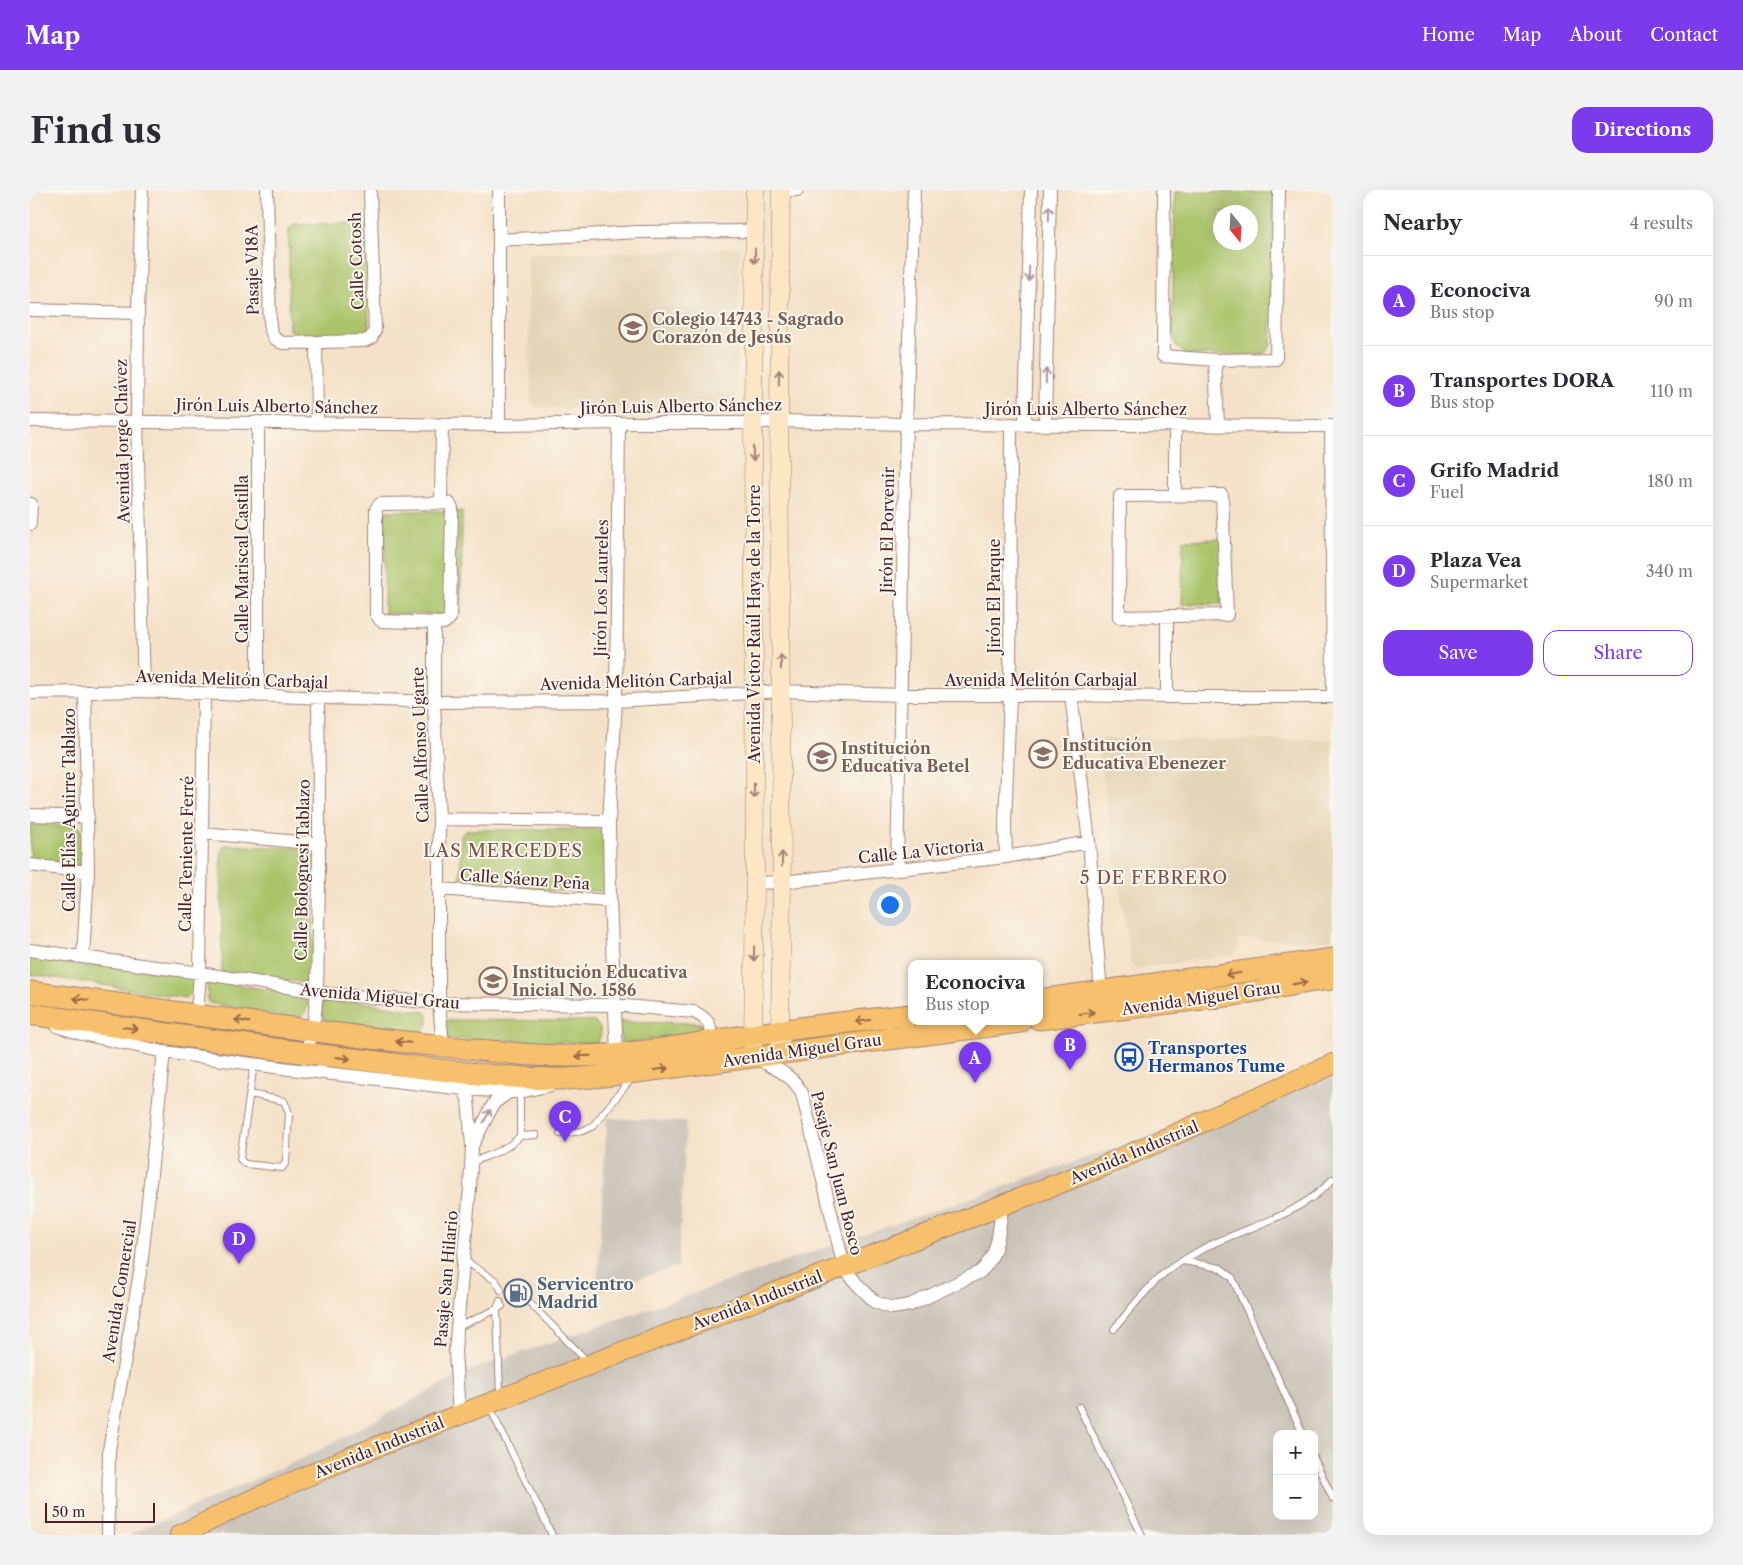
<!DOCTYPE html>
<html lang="en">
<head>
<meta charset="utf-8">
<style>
	:root { --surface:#fff; --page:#f2f2f3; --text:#2b2b33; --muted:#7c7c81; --line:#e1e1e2; --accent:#7c3aed }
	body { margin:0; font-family:"Libre Caslon Text",serif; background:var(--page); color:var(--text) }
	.controls { position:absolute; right:15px; bottom:15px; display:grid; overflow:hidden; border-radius:10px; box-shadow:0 5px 20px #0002 }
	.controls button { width:45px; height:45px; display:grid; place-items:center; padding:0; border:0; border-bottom:1px solid var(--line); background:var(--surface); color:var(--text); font:25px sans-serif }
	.compass { position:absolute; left:1183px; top:15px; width:45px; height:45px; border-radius:50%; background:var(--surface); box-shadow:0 5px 20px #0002; rotate:162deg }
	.scale { position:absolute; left:15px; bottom:12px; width:110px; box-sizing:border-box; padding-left:5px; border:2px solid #4a1f2b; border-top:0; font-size:14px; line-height:18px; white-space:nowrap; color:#4a1f2b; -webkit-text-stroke:4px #fbf7ec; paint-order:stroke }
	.you { position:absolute; left:859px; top:714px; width:18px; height:18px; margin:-12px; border:4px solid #fff; border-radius:50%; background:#1a73e8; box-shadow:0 0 0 8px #1a73e833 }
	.badge { display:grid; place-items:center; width:32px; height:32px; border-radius:50%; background:var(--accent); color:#fff; font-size:16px; font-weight:700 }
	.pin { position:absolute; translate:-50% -41px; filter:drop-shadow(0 1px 2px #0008) }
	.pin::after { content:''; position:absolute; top:26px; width:18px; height:15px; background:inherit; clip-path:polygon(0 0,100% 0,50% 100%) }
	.popup { position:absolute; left:878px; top:770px; width:135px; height:65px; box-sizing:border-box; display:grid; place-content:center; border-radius:10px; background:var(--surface); filter:drop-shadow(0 1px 4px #0005); font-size:16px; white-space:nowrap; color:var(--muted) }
	.popup b { font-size:19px; color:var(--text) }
	.popup::after { content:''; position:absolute; left:50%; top:100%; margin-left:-10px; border:10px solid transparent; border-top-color:var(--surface) }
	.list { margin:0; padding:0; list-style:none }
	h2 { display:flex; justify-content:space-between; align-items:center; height:65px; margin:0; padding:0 20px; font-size:21px }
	h2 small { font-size:16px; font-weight:400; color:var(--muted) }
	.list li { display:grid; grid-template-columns:32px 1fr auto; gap:15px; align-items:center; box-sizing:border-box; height:90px; padding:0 20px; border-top:1px solid var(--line) }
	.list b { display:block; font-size:19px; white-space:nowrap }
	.list p { margin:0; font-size:16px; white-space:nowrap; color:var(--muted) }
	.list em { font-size:16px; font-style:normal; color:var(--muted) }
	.actions { display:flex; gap:10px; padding:15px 20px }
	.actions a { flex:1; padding:11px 0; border:1px solid var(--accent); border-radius:15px; text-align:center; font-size:18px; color:var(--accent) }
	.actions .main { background:var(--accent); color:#fff }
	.map { position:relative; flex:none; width:1303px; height:1345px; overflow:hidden; border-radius:15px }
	header { display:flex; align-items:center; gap:30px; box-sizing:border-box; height:70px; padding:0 25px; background:var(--accent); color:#fff }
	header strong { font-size:24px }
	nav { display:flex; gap:28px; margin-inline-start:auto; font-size:18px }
	.intro { display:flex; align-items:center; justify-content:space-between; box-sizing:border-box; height:120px; padding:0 30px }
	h1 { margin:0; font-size:35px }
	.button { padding:12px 22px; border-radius:15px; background:var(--accent); color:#fff; font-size:18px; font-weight:700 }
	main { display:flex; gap:30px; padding:0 30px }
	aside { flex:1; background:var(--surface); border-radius:15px; box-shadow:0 5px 20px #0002 }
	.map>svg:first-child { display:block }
	.built { fill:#e5d5b7 }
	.industrial { fill:#c9c3b8; fill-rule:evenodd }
	.green { fill:#aac46a; stroke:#7a724a; fill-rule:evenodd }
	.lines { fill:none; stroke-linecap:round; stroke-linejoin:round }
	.service-casing { stroke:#9f8079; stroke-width:8 }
	.minor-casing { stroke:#9f8079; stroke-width:14 }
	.secondary-casing { stroke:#9f8079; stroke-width:19 }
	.primary-casing { stroke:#9f8079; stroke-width:22 }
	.trunk-casing { stroke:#9f8079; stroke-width:23 }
	.service { stroke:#fff; stroke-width:6 }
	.minor { stroke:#fff; stroke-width:12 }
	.secondary { stroke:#fce6c4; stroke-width:18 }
	.primary { stroke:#f7c06c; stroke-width:20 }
	.trunk { stroke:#f7c06c; stroke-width:21 }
	.oneway { stroke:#ae9aa0 }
	.oneway2 { stroke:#a38278 }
	.oneway3 { stroke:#986748 }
	.labels { text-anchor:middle; stroke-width:4; stroke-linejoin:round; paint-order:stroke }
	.street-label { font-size:16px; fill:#4a1f2b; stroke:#fbf7ec }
	.education-label { font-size:16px; font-weight:bold; fill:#785e54; stroke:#fbf7ec; text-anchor:start }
	.transit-label { font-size:16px; font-weight:bold; fill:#164399; stroke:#fbf7ec; text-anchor:start }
	.service-label { font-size:16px; font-weight:bold; fill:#4e5e75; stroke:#fbf7ec; text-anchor:start }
	.neighbourhood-label { font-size:18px; letter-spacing:1px; fill:#7b504d; stroke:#fbf7ec }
</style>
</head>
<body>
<header>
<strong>Map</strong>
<nav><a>Home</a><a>Map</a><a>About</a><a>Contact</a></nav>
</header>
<div class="intro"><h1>Find us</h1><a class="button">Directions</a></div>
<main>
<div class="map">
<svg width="1303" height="1345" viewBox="0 0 1303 1345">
	<rect width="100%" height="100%" fill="#fbf7ec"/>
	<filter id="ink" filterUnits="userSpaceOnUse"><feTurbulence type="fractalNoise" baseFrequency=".02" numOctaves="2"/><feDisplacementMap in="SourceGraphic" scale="10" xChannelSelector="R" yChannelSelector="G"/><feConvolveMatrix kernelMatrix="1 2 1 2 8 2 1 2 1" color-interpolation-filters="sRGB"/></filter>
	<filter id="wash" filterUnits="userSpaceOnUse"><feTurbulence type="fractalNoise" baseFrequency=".0096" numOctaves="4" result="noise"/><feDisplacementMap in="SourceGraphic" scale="20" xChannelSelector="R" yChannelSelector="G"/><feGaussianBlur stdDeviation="1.12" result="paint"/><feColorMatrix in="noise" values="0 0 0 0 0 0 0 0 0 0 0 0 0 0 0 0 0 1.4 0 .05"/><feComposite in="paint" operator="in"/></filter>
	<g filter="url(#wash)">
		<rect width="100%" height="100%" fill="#f4e1c7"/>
		<path class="built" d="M 710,59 L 706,219 L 507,218 L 501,212 L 497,64 Z
			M 1067,549 L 1303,550 L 1303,751 L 1207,749 L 1208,759 L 1204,765 L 1108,778 L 1101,774 Z"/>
		<path class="industrial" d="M 1303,883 L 1303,1345 L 98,1345 L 280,1265 L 438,1181 ZM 1247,1244 L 1284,1244 L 1284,1326 L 1247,1326 Z
			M 577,928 L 656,932 L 648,1076 L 567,1102 Z"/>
		<path class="green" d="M 1145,2 L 1243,3 L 1241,155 L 1237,161 L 1231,165 L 1155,165 L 1146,156 L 1142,144 ZM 1190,22 L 1220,22 L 1220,52 L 1190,52 Z
			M 332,33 L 336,36 L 339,141 L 335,145 L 265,144 L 259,140 L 259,39 L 264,34 Z
			M 355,321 L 432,321 L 431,424 L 354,424 Z
			M 1192,349 L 1192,414 L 1152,414 L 1153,350 Z
			M 0,635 L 48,636 L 52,639 L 51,677 L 0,673 Z
			M 569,639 L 575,644 L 578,695 L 572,701 L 438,700 L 430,694 L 431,645 L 437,640 Z
			M 195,655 L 283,659 L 283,791 L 279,793 L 192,784 L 191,662 Z
			M 0,763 L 158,786 L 164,793 L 163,801 L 156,808 L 0,784 Z
			M 182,791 L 274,805 C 281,815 277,823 268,829 L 184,814 L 178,812 L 177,794 Z
			M 296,807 L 395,822 L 398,825 L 398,834 L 392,842 L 296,832 C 291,823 288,815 296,807 Z
			M 418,830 L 563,831 L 569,836 L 571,844 L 568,852 L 564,853 L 418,849 L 415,831 Z
			M 588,832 L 670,833 L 674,835 L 675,842 L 592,854 Z"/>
	</g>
	<g filter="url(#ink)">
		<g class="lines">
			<g class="service-casing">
				<path id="service" d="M 490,901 L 490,946 L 506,945
					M 220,904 L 254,911 L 259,923 L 256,972 L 252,978 L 215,974 L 210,969 L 224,874
					M 530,944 L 552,941 L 563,936 L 601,889
					M 441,973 C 458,965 478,960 490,946
					M 434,1070 L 466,1091 L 471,1100
					M 1154,1071 L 1190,1078 L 1202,1087 L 1273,1244
					M 485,1111 L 497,1110 L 558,1172
					M 428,1137 L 467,1119 L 470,1111
					M 1084,1139 C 1099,1121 1114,1101 1132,1085 C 1143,1076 1167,1062 1180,1055 C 1221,1036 1272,1024 1303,989
					M 470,1205 L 467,1119 L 472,1116
					M 459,1216 L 522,1345
					M 1049,1217 L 1112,1345
					M 1284,1268 L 1303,1309"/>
			</g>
			<g class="minor-casing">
				<path id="minor" d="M 112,0 L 108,123 L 107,231 L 114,501
					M 237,0 L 240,138 L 244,148 L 252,153 L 334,151 L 341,148 L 345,140 L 340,0
					M 469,0 L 469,235
					M 1134,0 L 1133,166 L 1185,170 L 1246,169 L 1249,0
					M 751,1 L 767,0
					M 469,50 L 608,42 L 725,41
					M 0,120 L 108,123
					M 286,152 L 287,234
					M 1185,170 L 1188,236
					M 0,231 L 469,235 L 589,233 L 723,233 L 749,231 L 876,234 L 1303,236
					M 228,232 L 228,506
					M 995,234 L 1001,0
					M 1015,235 L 1020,0
					M 1301,236 L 1303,507
					M 1145,305 L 1145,236
					M 1192,305 L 1197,425 L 1089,427 L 1090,306 Z
					M 411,313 L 412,234
					M 419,313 L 422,318 L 420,428 L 414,433 L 351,431 L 346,424 L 346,319 L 350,314 Z
					M 0,314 L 1,314 L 0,334
					M 1137,426 L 1137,507
					M 404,433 L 404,512 L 409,629 L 409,813 L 413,856
					M 0,503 L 114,501 L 404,512 L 586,511 L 751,501 L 870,505 L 1041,505 L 1137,507 L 1303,507
					M 1041,505 L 1059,652 L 1071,803
					M 0,625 L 58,627
					M 409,629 L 579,631
					M 173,643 L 290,654
					M 976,667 L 975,634 L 980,505 L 981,234
					M 0,675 L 58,682
					M 867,680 L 876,234 L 884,0
					M 725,693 L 752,692 L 976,667 L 1059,652
					M 408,699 L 580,711
					M 0,760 L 170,783 L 300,804 L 409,813 L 584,815 L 664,822 C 680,830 680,834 682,851
					M 53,767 L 58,682 L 55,502
					M 167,824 L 170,783 L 174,504
					M 27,836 L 52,844 L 134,862 L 260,879 L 434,899 L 479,902 L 490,902 L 521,895
					M 587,864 L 580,711 L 579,631 L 586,511 L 589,233
					M 274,868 C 290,828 287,782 288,740 C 290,663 289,585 288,508
					M 726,868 C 745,879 761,883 772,903 L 814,1077 L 826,1093 L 845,1112 L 862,1118 L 880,1115 L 950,1082 C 969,1065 969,1040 972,1016
					M 443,954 L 464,913 L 479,902
					M 429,1225 L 425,1161 L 440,998 L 442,956 L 438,909 L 434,899
					M 78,1345 L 79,1260 L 111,1077 L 134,862"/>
			</g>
			<g class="secondary-casing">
				<path id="secondary" d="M 723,857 L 725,693 L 723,233 L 725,0
					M 751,863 L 750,840 L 752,692 L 749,231 L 751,0"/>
			</g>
			<g class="primary-casing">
				<path id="primary" d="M 150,1345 L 215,1313 L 323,1266 L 1074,976 L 1303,874"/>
			</g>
			<g class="trunk-casing">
				<path id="trunk" d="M 0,802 C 128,819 256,839 385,853 C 434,858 487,866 536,866 C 598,867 661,854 722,845 C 775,836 828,831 881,825
					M 1009,810 L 1303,769
					M 0,824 C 111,840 221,857 333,870 C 397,878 463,888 528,889 C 554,889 580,885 607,882 L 990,832
					M 1009,829 L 1204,805 L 1284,791 L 1303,789"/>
			</g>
			<use href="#service" class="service"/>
			<use href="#minor" class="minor"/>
			<use href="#secondary" class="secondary"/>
			<use href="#primary" class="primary"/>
			<use href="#trunk" class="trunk"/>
		</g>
		<defs><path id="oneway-shaft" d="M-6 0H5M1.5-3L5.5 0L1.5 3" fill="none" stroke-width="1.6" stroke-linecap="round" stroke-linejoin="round" transform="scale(1.25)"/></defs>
		<g class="oneway">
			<use href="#oneway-shaft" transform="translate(1019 23) rotate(-89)"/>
			<use href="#oneway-shaft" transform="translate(999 84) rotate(91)"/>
			<use href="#oneway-shaft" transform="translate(1016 186) rotate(-89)"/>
			<use href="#oneway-shaft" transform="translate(457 926) rotate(-62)"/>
		</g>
		<g class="oneway2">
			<use href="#oneway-shaft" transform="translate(725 66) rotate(91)"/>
			<use href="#oneway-shaft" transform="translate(749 187) rotate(-89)"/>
			<use href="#oneway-shaft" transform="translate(723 264) rotate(90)"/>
			<use href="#oneway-shaft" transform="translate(751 472) rotate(-90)"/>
			<use href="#oneway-shaft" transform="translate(724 601) rotate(90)"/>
			<use href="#oneway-shaft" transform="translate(752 669) rotate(-90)"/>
			<use href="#oneway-shaft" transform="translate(724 764) rotate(91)"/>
		</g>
		<g class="oneway3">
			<use href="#oneway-shaft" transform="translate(1203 784) rotate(172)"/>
			<use href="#oneway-shaft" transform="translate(1270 793) rotate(-10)"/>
			<use href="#oneway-shaft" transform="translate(51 809) rotate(-173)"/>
			<use href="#oneway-shaft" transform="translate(1057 823) rotate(-7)"/>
			<use href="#oneway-shaft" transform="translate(212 831) rotate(-171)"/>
			<use href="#oneway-shaft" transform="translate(833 831) rotate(173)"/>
			<use href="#oneway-shaft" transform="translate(100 838) rotate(8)"/>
			<use href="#oneway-shaft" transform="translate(373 852) rotate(-174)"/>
			<use href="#oneway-shaft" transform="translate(553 866) rotate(178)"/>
			<use href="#oneway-shaft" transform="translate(313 868) rotate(7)"/>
			<use href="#oneway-shaft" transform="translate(631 879) rotate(-7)"/>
		</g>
	</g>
	<defs>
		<g id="school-ring" transform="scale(1.4375)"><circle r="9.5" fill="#fbf7ec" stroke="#8d6e63" stroke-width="1.5"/><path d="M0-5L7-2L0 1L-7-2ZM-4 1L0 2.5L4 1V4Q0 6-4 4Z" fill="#8d6e63"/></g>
		<g id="bus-ring" transform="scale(1.4375)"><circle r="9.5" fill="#fbf7ec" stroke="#1a4fb4" stroke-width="1.5"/><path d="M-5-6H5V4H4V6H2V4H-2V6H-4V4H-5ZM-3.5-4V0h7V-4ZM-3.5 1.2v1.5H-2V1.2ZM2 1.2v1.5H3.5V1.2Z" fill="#1a4fb4"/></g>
		<g id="fuel-ring" transform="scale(1.4375)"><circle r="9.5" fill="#fbf7ec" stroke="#5c6f8a" stroke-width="1.5"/><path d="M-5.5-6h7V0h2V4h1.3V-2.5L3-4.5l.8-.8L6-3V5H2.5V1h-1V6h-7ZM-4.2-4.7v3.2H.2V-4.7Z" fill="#5c6f8a"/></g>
	</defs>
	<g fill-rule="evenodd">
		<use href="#school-ring" x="603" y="138"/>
		<use href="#school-ring" x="1013" y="564"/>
		<use href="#school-ring" x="792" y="567"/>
		<use href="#school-ring" x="463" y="791"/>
		<use href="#bus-ring" x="1099" y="867"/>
		<use href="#fuel-ring" x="488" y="1103"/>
	</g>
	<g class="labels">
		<g class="street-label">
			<text transform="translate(326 71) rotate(-92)" y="6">Calle Cotosh</text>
			<text transform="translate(222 80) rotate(-91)" y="6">Pasaje V18A</text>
			<text transform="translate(247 216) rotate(1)" y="6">Jirón Luis Alberto Sánchez</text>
			<text transform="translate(651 216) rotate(-1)" y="6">Jirón Luis Alberto Sánchez</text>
			<text x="1056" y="225">Jirón Luis Alberto Sánchez</text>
			<text transform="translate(92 251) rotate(-91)" y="6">Avenida Jorge Chávez</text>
			<text transform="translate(857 340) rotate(-89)" y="6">Jirón El Porvenir</text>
			<text transform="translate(212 369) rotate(-90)" y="6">Calle Mariscal Castilla</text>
			<text transform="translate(571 398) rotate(-89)" y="6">Jirón Los Laureles</text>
			<text transform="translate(964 406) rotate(-90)" y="6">Jirón El Parque</text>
			<text transform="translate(724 434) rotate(-90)" y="6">Avenida Víctor Raúl Haya de la Torre</text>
			<text transform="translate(202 489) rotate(2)" y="6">Avenida Melitón Carbajal</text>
			<text x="1011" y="496">Avenida Melitón Carbajal</text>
			<text transform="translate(606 491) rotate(-2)" y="6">Avenida Melitón Carbajal</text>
			<text transform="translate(390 555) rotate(-92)" y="6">Calle Alfonso Ugarte</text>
			<text transform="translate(39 620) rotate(-90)" y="6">Calle Elías Aguirre Tablazo</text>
			<text transform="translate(891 661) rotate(-6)" y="6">Calle La Victoria</text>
			<text transform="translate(156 664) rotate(-89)" y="6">Calle Teniente Ferré</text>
			<text transform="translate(272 680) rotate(-89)" y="6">Calle Bolognesi Tablazo</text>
			<text transform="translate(495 689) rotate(4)" y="6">Calle Sáenz Peña</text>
			<text transform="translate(350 806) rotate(5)" y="6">Avenida Miguel Grau</text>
			<text transform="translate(1171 808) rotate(-8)" y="6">Avenida Miguel Grau</text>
			<text transform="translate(772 860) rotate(-8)" y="6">Avenida Miguel Grau</text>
			<text transform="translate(1104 962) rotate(-23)" y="6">Avenida Industrial</text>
			<text transform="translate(807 983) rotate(76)" y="6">Pasaje San Juan Bosco</text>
			<text transform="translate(416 1089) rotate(-85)" y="6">Pasaje San Hilario</text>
			<text transform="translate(89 1101) rotate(-81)" y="6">Avenida Comercial</text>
			<text transform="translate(727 1110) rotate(-21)" y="6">Avenida Industrial</text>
			<text transform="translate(349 1257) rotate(-22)" y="6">Avenida Industrial</text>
		</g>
		<g class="education-label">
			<text x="622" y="135">Colegio 14743 - Sagrado<tspan x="622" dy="18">Corazón de Jesús</tspan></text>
			<text x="1032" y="561">Institución<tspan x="1032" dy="18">Educativa Ebenezer</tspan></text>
			<text x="811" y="564">Institución<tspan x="811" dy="18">Educativa Betel</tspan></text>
			<text x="482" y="788">Institución Educativa<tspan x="482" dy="18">Inicial No. 1586</tspan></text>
		</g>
		<g class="transit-label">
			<text x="1118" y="864">Transportes<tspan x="1118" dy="18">Hermanos Tume</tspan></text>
		</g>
		<g class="service-label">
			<text x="507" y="1100">Servicentro<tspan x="507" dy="18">Madrid</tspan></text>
		</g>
		<g class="neighbourhood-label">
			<text x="473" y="667">LAS MERCEDES</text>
			<text x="1124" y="694">5 DE FEBRERO</text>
		</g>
	</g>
</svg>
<div class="controls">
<button>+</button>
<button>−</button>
</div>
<svg class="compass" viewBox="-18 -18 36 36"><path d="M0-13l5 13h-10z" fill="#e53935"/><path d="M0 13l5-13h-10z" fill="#7c7c81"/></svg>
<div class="scale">50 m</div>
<div class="you"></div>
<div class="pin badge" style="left:945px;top:893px">A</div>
<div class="popup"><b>Econociva</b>Bus stop</div>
<div class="pin badge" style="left:1040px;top:880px">B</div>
<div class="pin badge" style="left:535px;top:952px">C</div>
<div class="pin badge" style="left:209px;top:1074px">D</div>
</div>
<aside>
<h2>Nearby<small>4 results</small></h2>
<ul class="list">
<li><span class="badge">A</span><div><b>Econociva</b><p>Bus stop</p></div><em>90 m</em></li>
<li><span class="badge">B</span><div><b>Transportes DORA</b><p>Bus stop</p></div><em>110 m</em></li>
<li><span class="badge">C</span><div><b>Grifo Madrid</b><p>Fuel</p></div><em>180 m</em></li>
<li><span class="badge">D</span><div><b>Plaza Vea</b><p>Supermarket</p></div><em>340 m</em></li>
</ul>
<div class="actions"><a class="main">Save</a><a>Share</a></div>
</aside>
</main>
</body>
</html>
